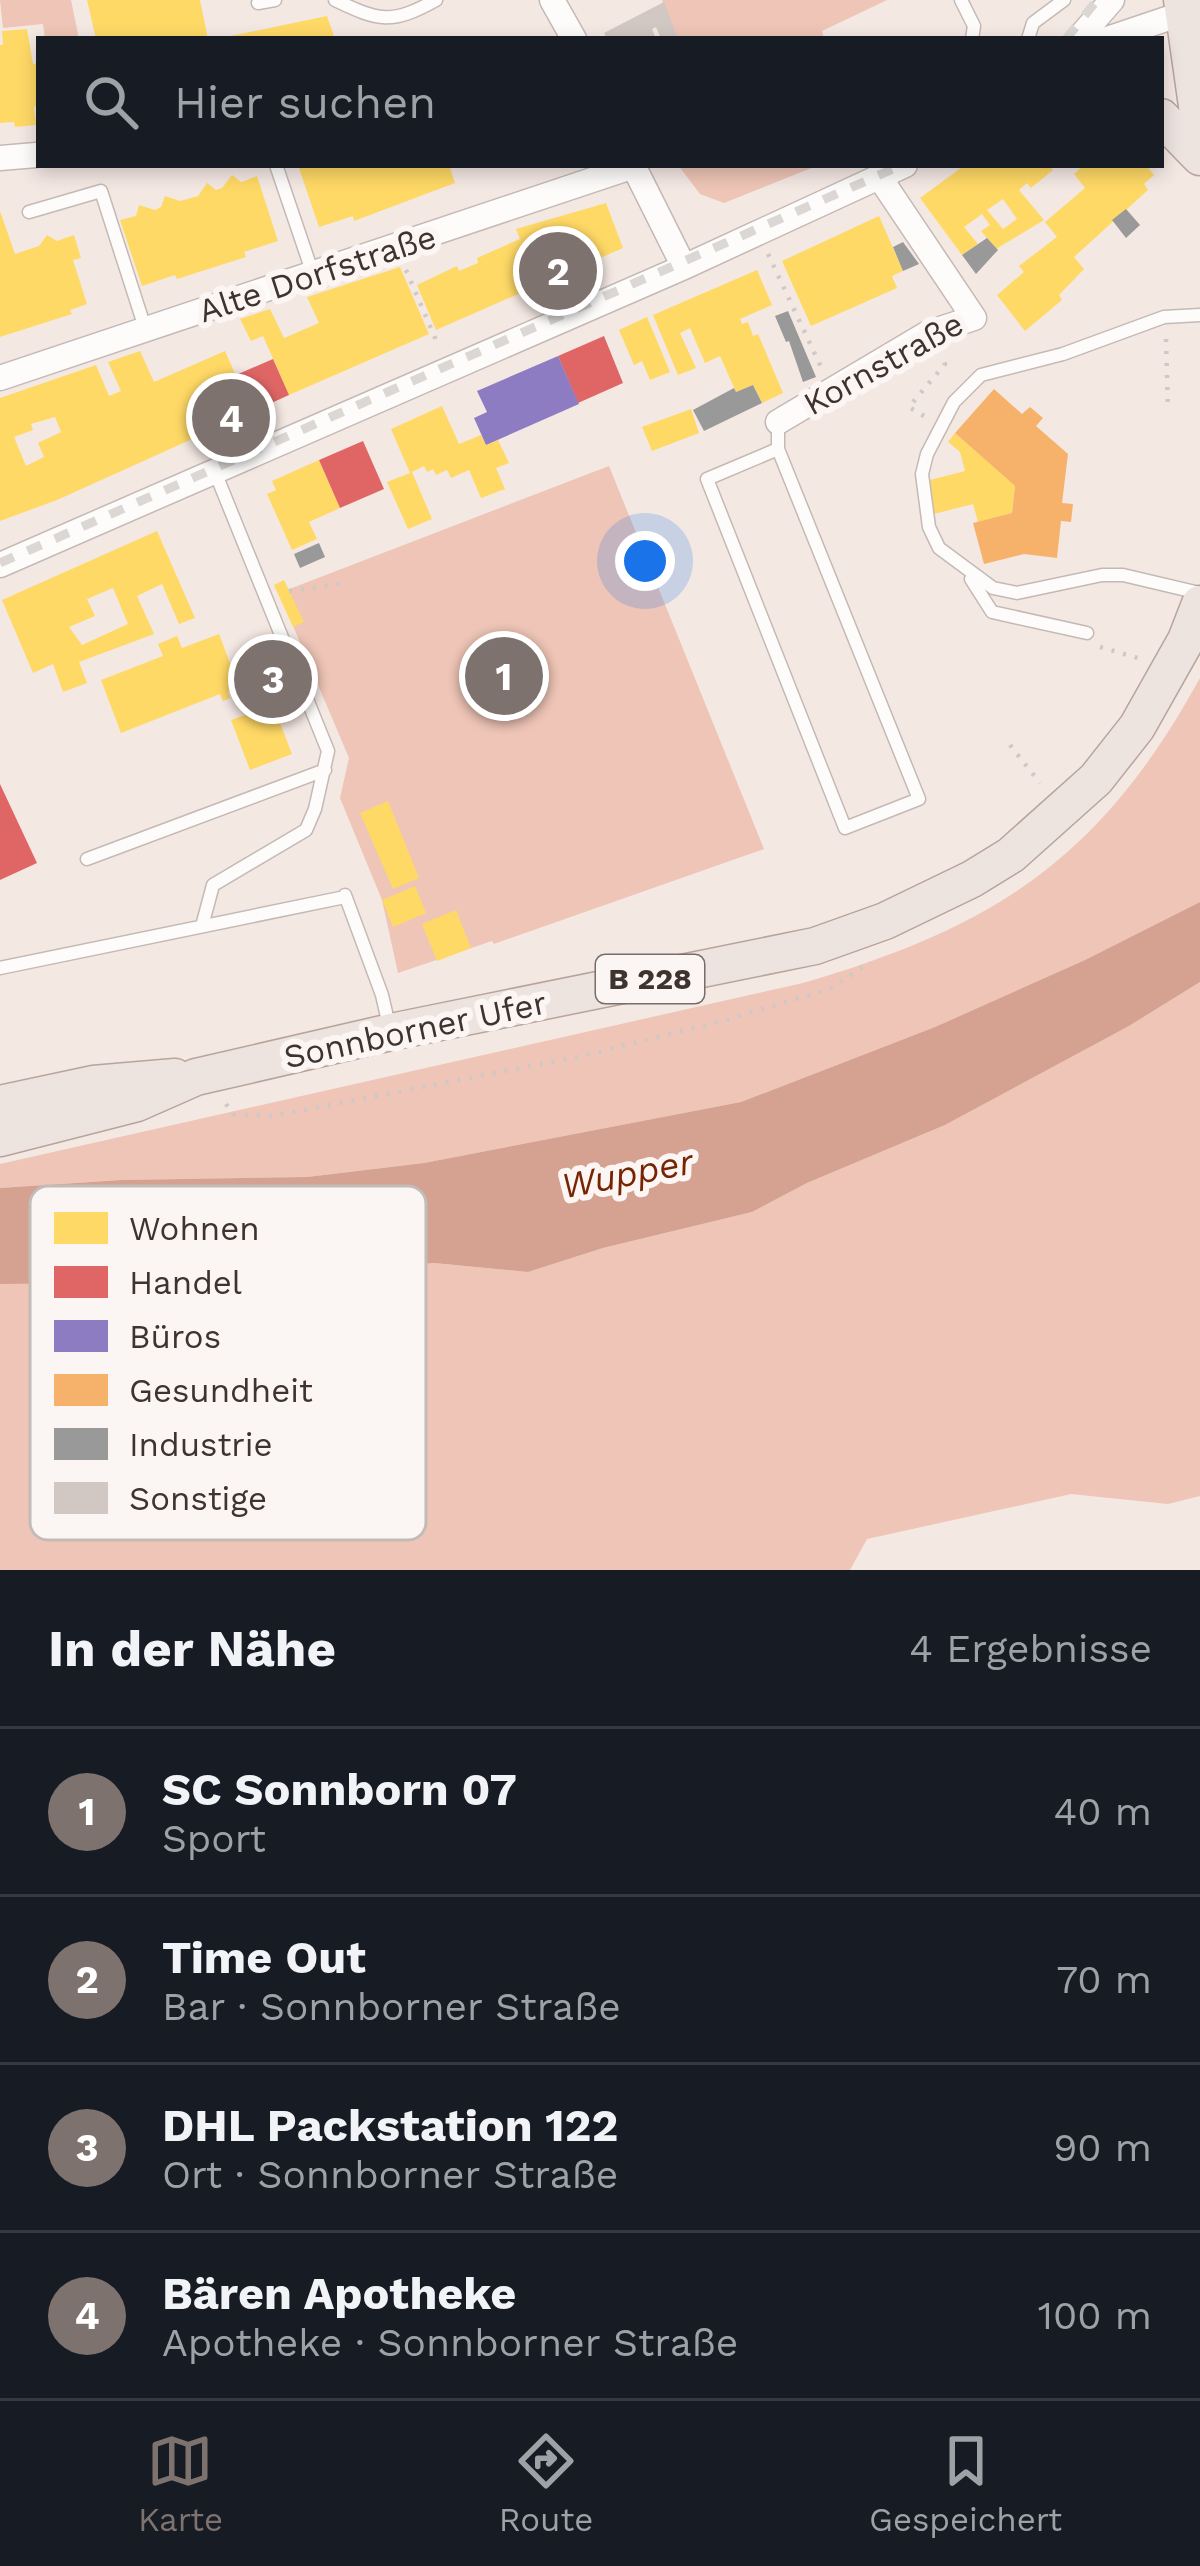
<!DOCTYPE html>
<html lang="de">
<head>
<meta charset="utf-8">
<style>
	:root { --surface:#171b24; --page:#20242c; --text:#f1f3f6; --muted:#9ea1a6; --line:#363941; --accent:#7e726e }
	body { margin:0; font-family:"Work Sans",sans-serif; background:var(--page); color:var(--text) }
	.you { position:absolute; left:645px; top:561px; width:42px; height:42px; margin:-30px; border:9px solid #fff; border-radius:50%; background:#1a73e8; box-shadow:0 0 0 18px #1a73e833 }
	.badge { display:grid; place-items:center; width:78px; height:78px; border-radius:50%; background:var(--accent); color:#fff; font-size:39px; font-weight:700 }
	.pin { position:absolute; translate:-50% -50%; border:6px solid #fff; box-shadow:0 3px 12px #0006 }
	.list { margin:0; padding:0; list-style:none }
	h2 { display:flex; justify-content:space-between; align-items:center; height:156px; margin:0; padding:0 48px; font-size:51px }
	h2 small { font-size:39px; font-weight:400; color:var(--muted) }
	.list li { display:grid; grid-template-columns:78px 1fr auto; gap:36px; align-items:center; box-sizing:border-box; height:168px; padding:0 48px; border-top:3px solid var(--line) }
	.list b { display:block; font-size:45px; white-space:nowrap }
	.list p { margin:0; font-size:39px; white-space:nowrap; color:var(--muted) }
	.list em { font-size:39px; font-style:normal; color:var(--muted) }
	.icon { flex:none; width:66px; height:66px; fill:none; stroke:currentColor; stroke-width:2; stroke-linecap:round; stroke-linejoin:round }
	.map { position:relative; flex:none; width:1200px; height:1570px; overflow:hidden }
	.search { position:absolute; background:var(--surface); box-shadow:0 6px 18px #0003; left:36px; right:36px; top:36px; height:132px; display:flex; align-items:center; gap:30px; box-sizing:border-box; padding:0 42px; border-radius:0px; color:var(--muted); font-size:45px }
	.sheet { height:828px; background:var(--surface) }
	nav { display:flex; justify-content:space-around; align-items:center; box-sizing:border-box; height:168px; border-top:3px solid var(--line); background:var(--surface); font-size:33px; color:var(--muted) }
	nav a { display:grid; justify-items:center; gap:6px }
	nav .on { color:var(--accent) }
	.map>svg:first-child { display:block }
	.green { fill:#eec5b6 }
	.water { fill:#d5a190 }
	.homes { fill:#ffd966; fill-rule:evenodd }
	.shops { fill:#e06666 }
	.offices { fill:#8e7cc3 }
	.health { fill:#f6b26b }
	.industry { fill:#999 }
	.building { fill:#d1c7c3 }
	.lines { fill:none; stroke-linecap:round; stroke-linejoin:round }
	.service-casing { stroke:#c4b9b5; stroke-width:15 }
	.minor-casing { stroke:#c4b9b5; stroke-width:27 }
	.primary-casing { stroke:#b8a49c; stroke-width:39 }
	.path { stroke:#cec9c7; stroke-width:4.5; stroke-dasharray:3 9; stroke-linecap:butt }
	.service { stroke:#fdfcfb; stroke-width:12 }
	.minor { stroke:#fdfcfb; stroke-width:24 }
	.primary { stroke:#ede4e0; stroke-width:36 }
	.rail { stroke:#dbd7d5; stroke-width:9; stroke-dasharray:15 15; stroke-linecap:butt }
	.labels { text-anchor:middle; stroke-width:12; stroke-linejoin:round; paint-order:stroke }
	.shield { fill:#fbf5f3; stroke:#776d6a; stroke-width:3 }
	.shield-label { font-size:30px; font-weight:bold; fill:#3e332f }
	.street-label { font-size:33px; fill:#3e332f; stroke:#fbf5f3 }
	.water-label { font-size:36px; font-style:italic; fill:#772402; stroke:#fbf5f3 }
	.key { fill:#fbf5f3; stroke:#c2bbb8; stroke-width:3 }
	.key-label { font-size:33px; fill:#3e332f }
</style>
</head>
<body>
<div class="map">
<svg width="1200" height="1570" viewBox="0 0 1200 1570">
	<rect width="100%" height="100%" fill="#f4e8e3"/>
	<path class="green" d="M 0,0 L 71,0 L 79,39 L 45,39 L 43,24 L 3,28 Z
		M 662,0 L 887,0 L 822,31 L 824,39 L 678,39 Z
		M 678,165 L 819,165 L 724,203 L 700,194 Z
		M 609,466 L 764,849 L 494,944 L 492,941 L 398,973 L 382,900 L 340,798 L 349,758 L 279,593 Z
		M 1200,678 L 1200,902 L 1085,960 L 935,1027 L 741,1102 L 424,1163 L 307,1177 L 121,1180 L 0,1188 L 0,1164 L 803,983 C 997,926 1101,858 1200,678 Z
		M 1200,982 L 1200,1496 L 1168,1504 L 1071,1494 L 867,1539 L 850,1570 L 0,1570 L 0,1284 L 247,1282 L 434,1263 L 528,1272 L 603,1248 L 752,1212 L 807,1183 L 945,1125 L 1129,1026 Z"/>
	<path class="water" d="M 1200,902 L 1200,982 L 1129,1026 L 945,1125 L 807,1183 L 752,1212 L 603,1248 L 528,1272 L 434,1263 L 247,1282 L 0,1284 L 0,1188 L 121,1180 L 307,1177 L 424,1163 L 741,1102 L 935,1027 L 1085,960 Z"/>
	<path class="homes" d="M 87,0 L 200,0 L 208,39 L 96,39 Z
		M 327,16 L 335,39 L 226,39 L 226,37 Z
		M 27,29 L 33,64 L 39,63 L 39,106 L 34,107 L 36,125 L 15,127 L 14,122 L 0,123 L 0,45 L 3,45 L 2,31 Z
		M 298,165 L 449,165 L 455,183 L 354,221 L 353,216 L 319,227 Z
		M 965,165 L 1049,165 L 1053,170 L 1031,188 L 1027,183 L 1019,190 L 1044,220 L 996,249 L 981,231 L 990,225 L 982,214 L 964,227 L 978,244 L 962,255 L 920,198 ZM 1003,199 L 1017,219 L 1003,229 L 987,210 Z
		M 1084,165 L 1146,165 L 1154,175 L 1144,184 L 1148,190 L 1074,257 L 1084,269 L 1059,295 L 1062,300 L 1025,331 L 997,295 L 1024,272 L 1019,266 L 1057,237 L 1045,222 L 1085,188 L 1074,174 Z
		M 232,175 L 241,182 L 257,176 L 278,241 L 244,252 L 246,257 L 177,279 L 175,275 L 142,286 L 120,220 L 136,216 L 139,205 L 155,210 L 161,207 L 165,196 L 180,201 L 198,196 L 207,183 L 216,190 L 222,188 Z
		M 606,203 L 623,248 L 436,330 L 417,285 L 457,266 L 459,271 L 478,263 L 477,258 L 520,239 L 516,229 Z
		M 0,211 L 15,254 L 39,246 L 47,235 L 57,241 L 74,235 L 81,258 L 73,260 L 87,304 L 70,310 L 72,314 L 0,337 Z
		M 879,216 L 903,271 L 892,276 L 897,288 L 811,326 L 782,261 Z
		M 400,267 L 429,334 L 289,395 L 263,336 L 251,341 L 240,319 L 270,309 L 284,338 L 319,323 L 307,297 Z
		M 757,270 L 772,305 L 740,319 L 742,324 L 748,322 L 753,336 L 758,334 L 783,393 L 762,403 L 753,385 L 736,392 L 720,356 L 705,363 L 690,328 L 680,333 L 696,368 L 678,375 L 653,315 Z
		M 647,317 L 670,372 L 650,380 L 642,361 L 634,365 L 619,330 Z
		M 140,351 L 154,382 L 225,351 L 252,412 L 57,500 L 0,521 L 0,398 L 96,365 L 109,396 L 121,391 L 108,362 ZM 55,417 L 61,432 L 38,443 L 44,457 L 26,466 L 14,437 L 33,430 L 31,424 Z
		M 442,406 L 459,444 L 481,435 L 486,445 L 498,440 L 509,463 L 496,468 L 505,489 L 481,498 L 469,470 L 451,478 L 447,470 L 436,475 L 433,469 L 427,472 L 424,466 L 412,472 L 432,519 L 408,529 L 387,482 L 410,473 L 391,429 Z
		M 691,409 L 699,433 L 652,451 L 642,427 Z
		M 955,433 L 1015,486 L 1012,513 L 978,522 L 973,504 L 934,514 L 926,481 L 965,471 L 960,452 L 948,442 Z
		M 319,460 L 340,508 L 309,522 L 317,539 L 292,550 L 267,494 L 276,490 L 272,481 Z
		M 157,531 L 195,618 L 179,624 L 162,584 L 137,596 L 154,634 L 79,662 L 87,683 L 63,692 L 53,664 L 33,673 L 2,600 ZM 113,588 L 128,624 L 82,645 L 69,627 L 95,616 L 87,599 Z
		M 284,580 L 304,622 L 293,627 L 274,585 Z
		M 219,634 L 239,687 L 228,691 L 230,698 L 223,701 L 220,694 L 121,733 L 101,680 L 163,656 L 158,644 L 177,636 L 182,648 Z
		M262 679a11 11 0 1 1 22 0a11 11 0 1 1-22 0Z
		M 273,705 L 292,754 L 250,770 L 231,720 Z
		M 388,801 L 419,878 L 393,889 L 360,813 Z
		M 415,886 L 426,913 L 393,927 L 382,900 Z
		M 456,910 L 471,948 L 437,961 L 422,924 Z"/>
	<path class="shops" d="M 604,336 L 623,383 L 578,403 L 558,356 Z
		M 273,359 L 289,395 L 252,412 L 236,375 Z
		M 363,441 L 384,489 L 340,508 L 319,460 Z
		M 0,784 L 37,863 L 0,880 Z"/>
	<path class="offices" d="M 558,356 L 579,404 L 486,445 L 474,418 L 487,412 L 477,391 Z"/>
	<path class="health" d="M 994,389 L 1022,414 L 1030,407 L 1043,418 L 1036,426 L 1068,454 L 1062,503 L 1073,504 L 1071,522 L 1061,521 L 1057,558 L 1024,554 L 984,564 L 973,523 L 1012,513 L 1015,486 L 955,433 Z"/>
	<path class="industry" d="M 1126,209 L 1140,225 L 1126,238 L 1112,220 Z
		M 987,238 L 998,250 L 976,274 L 962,255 Z
		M 903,242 L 919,264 L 903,271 L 893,247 Z
		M 788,311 L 816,377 L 803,382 L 789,341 L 786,342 L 775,316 Z
		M 753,385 L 762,403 L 704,431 L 693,410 L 734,388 L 736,392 Z
		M 319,543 L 325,557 L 300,568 L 294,554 Z"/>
	<path class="building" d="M 664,2 L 678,39 L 661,39 L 656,27 L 652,29 L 656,39 L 607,39 L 604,33 Z"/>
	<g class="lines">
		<g class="service-casing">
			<path id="service" d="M 335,0 C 379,21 391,25 436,0
				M 961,0 L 974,26 L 972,39
				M 258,3 L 275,0
				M 1028,39 L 1033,23 L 1064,0
				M 276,165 L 313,274
				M 29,212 L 101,191 L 145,328
				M 778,423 L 778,449 L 919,799 L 845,828 L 707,479 L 778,449
				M 971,579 L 992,612 L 1087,633
				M 1199,593 L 1123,575 L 1102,575 L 1017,593 L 993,588 L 939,548 L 929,527 L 922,474 L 927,454 L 954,402 L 981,375 L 1063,354 L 1164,317 L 1200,315
				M 87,859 L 325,770
				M 345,895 L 382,995 L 390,1030
				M 202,926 L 213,885 L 306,830 L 315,809 L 328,751 L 215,472
				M 0,968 L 345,897"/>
		</g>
		<g class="minor-casing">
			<path id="minor" d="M 552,0 L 574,39
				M 1078,39 L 1112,0
				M 1107,39 L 1184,13
				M 0,158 L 36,155
				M 633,165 L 684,267
				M 0,378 L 634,166
				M 778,422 L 928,333 L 974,318 L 880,178
				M 0,565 L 684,267 L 905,165"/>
		</g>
		<g class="primary-casing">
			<path id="primary" d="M 1182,0 L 1200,127
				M 1161,117 L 1200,157
				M 0,1104 L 93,1084 L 175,1077
				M 0,1138 L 137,1103 L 196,1077 L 391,1032 L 815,946 L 885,921 L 972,879 L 1011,855 L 1096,779 L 1137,727 L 1186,640 L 1200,604"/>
		</g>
		<path class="path" d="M 768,254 L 822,369
			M 406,270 L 439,347
			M 1166,339 L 1168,411
			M 924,416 L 909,407 L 945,364 L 942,359
			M 289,591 L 341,584
			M 1100,647 L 1141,659
			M 1010,745 L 1040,783
			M 226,1104 L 233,1114 L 273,1116 L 577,1057 L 722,1021 L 830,989 L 870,962"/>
		<use href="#service" class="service"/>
		<use href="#minor" class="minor"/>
		<use href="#primary" class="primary"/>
		<path class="rail" d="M 1066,39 L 1097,0
			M 0,563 L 902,165"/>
	</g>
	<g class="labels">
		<rect class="shield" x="596" y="955" width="108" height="48" rx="9"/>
		<g class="shield-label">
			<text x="650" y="989">B 228</text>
		</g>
		<g class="street-label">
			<text transform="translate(317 273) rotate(-18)" y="12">Alte Dorfstraße</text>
			<text transform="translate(883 363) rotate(-29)" y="12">Kornstraße</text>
			<text transform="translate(415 1029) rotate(-12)" y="12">Sonnborner Ufer</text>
		</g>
		<g class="water-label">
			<text transform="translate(627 1173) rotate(-11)" y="13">Wupper</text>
		</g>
	</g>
	<rect x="30" y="1186" width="396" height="354" rx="18" class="key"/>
	<rect x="54" y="1212" width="54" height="32" fill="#ffd966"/>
	<rect x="54" y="1266" width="54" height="32" fill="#e06666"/>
	<rect x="54" y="1320" width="54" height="32" fill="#8e7cc3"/>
	<rect x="54" y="1374" width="54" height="32" fill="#f6b26b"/>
	<rect x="54" y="1428" width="54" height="32" fill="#999"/>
	<rect x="54" y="1482" width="54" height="32" fill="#d1c7c3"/>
	<g class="key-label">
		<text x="129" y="1240">Wohnen</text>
		<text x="129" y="1294">Handel</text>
		<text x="129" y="1348">Büros</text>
		<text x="129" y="1402">Gesundheit</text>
		<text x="129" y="1456">Industrie</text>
		<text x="129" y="1510">Sonstige</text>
	</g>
</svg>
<div class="you"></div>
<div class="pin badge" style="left:504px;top:676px">1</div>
<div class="pin badge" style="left:558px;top:271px">2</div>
<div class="pin badge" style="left:273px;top:679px">3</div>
<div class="pin badge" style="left:231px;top:418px">4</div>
<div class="search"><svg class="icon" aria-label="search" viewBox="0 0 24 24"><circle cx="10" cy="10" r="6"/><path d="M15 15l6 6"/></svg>Hier suchen</div>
</div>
<section class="sheet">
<h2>In der Nähe<small>4 Ergebnisse</small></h2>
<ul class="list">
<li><span class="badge">1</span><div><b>SC Sonnborn 07</b><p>Sport</p></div><em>40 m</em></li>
<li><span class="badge">2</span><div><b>Time Out</b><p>Bar · Sonnborner Straße</p></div><em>70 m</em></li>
<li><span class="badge">3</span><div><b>DHL Packstation 122</b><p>Ort · Sonnborner Straße</p></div><em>90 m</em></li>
<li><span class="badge">4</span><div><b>Bären Apotheke</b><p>Apotheke · Sonnborner Straße</p></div><em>100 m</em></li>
</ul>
</section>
<nav>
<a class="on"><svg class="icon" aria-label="map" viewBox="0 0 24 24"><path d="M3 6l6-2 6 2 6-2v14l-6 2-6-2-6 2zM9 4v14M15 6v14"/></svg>Karte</a>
<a><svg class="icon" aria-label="directions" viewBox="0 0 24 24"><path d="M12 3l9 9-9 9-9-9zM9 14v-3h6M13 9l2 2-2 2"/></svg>Route</a>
<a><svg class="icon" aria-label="saved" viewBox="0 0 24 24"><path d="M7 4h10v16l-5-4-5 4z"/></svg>Gespeichert</a>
</nav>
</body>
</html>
